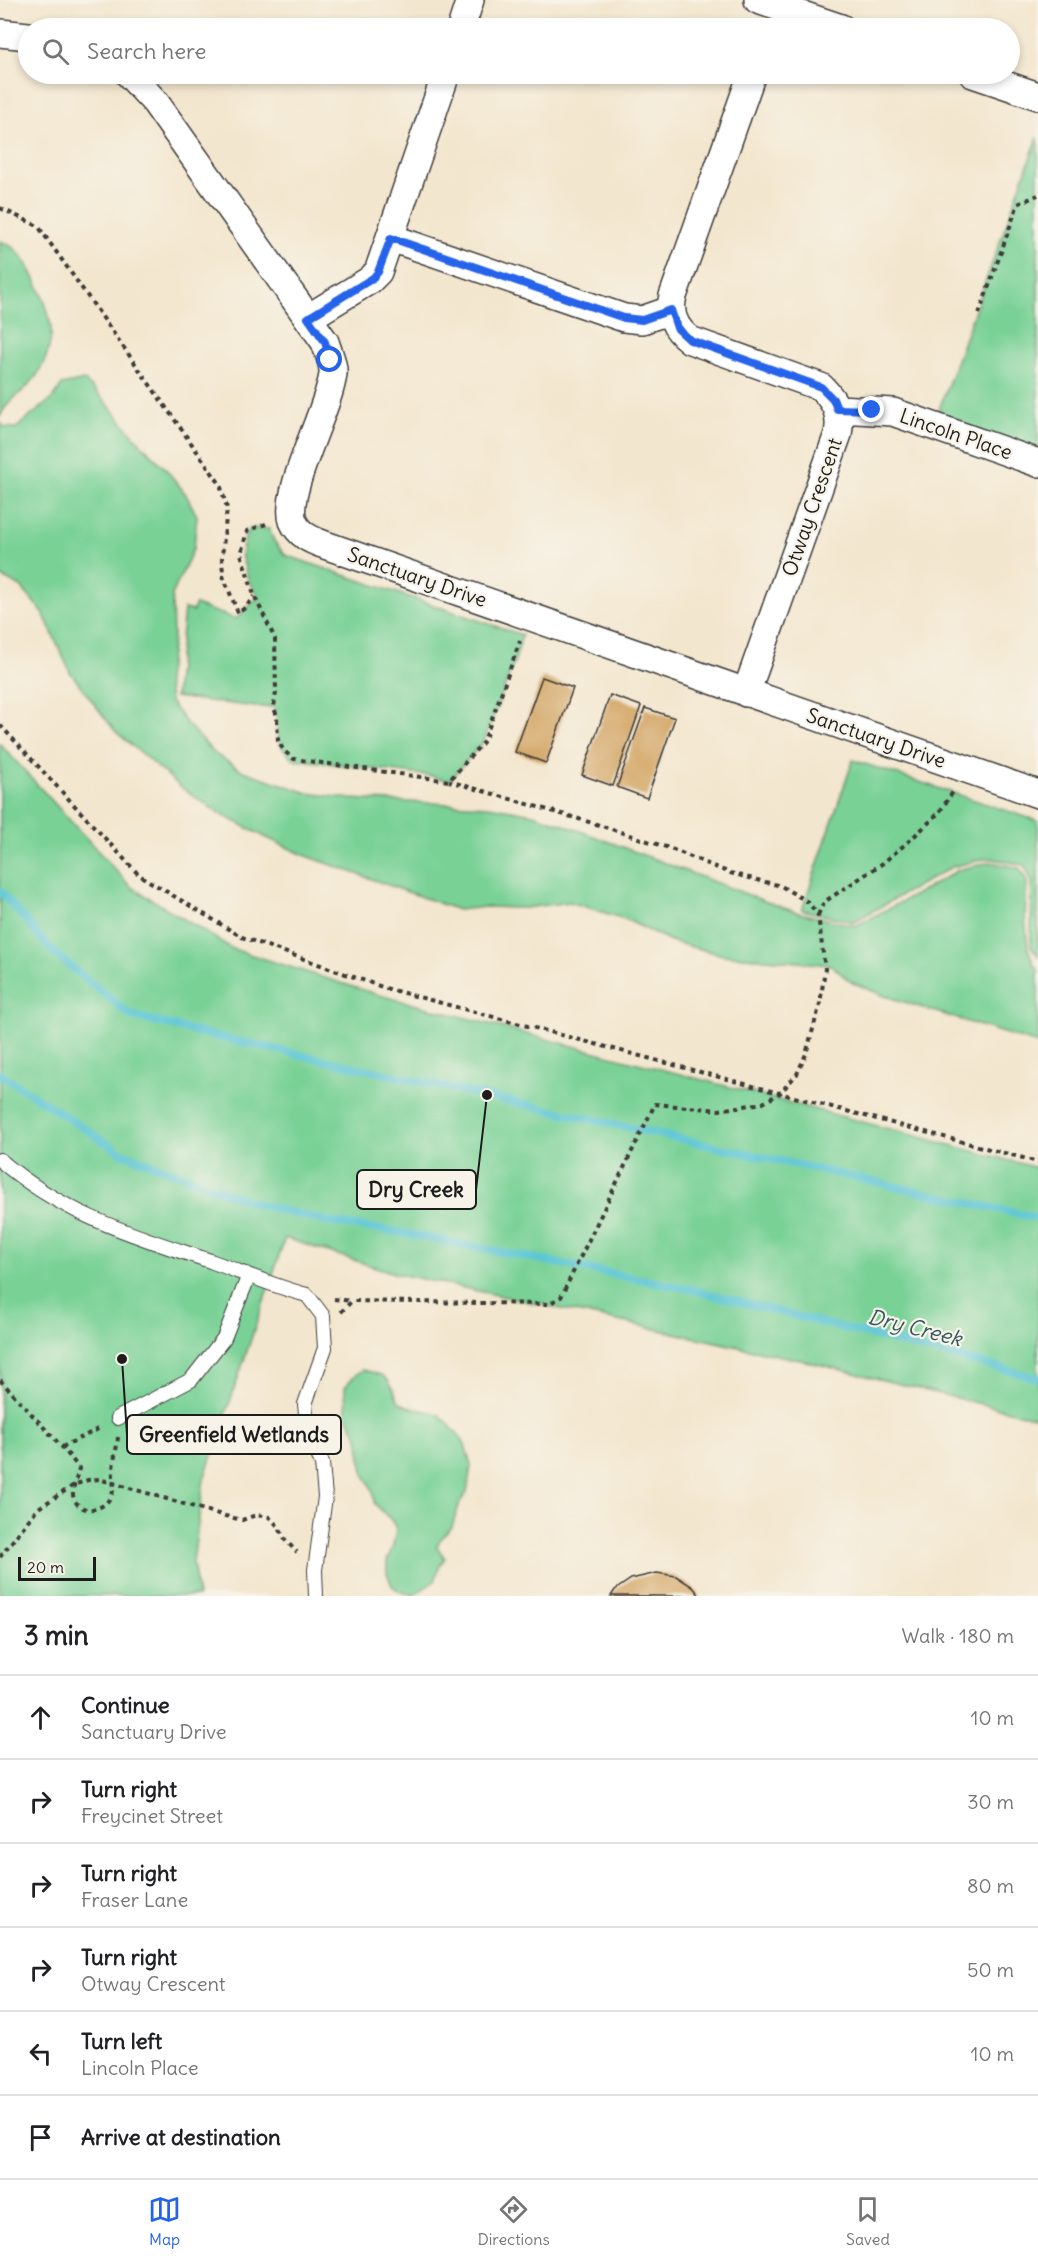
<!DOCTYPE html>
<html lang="en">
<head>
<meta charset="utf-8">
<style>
	:root { --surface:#fff; --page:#f2f2f2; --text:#202124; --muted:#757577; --line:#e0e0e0; --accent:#2563eb }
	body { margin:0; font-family:Delius,sans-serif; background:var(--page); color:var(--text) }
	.scale { position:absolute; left:18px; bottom:15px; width:78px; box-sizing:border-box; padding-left:6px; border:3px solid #1c1c1c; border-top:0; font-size:16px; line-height:21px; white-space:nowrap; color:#1c1c1c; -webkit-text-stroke:4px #f7f3e8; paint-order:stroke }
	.stop { position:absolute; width:18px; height:18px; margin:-14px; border:4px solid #2563eb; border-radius:50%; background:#fff }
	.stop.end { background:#2563eb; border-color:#fff; box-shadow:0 2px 6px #0008 }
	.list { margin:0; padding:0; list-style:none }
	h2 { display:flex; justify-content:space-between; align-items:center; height:78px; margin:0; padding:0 24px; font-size:26px }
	h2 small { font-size:20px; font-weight:400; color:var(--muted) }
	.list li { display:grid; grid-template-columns:39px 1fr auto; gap:18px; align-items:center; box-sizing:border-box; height:84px; padding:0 24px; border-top:2px solid var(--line) }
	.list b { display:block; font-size:22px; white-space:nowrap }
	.list p { margin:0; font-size:20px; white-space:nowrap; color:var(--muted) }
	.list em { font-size:20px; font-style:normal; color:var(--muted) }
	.icon { flex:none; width:33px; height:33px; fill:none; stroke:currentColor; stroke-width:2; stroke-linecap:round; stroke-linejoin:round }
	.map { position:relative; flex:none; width:1038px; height:1596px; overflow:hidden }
	.search { position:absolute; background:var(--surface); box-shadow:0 3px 9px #0003; left:18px; right:18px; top:18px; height:66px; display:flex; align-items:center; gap:15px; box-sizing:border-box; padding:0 21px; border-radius:33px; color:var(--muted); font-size:22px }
	.sheet { height:582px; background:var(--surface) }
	nav { display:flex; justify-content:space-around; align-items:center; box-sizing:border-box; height:84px; border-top:2px solid var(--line); background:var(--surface); font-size:16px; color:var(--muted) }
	nav a { display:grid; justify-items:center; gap:3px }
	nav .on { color:var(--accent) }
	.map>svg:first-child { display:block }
	.green { fill:#79d196; stroke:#4a7659; stroke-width:1.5 }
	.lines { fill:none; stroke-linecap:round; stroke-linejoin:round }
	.stream { stroke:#5bc6d5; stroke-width:8 }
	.building { fill:#d0a05c }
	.service-casing { stroke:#3c3a37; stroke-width:16 }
	.minor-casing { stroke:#3c3a37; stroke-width:30 }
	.path { stroke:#3c3a37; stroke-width:4; stroke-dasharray:4.5 4.5; stroke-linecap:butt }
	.service { stroke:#fff; stroke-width:14 }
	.minor { stroke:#fff; stroke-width:27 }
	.route { stroke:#2563eb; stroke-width:8 }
	.labels { text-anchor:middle; stroke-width:4.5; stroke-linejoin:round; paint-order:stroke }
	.street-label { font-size:20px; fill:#1c1c1c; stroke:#f7f3e8 }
	.water-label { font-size:21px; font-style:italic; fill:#32585d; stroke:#f7f3e8 }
	.leader { fill:none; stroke:#1c1c1c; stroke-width:2 }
	.callout-dot { fill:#1c1c1c; stroke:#f7f3e8; stroke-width:2 }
	.callout { fill:#f7f3e8; stroke:#1c1c1c; stroke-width:2 }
	.callout-label { font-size:21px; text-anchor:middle; font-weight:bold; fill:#1c1c1c }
</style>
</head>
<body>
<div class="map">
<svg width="1038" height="1596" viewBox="0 0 1038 1596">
	<rect width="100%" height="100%" fill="#f7f3e8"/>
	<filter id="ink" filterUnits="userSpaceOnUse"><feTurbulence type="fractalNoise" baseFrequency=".0167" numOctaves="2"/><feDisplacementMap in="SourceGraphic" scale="12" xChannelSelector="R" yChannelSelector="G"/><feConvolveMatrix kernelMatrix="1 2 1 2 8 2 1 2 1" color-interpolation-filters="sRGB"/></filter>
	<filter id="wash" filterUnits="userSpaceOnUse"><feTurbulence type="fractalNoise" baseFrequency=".008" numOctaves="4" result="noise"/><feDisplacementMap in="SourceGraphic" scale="24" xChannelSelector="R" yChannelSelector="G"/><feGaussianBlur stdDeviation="1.35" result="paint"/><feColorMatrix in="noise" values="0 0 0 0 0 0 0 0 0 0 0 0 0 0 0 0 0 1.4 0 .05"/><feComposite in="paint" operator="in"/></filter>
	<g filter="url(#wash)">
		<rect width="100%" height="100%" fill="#f3e6ce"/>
		<path class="green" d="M 1038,137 L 1038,463 L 933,426 Z
			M 0,241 C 5,243 12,246 16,250 C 32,267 53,313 51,336 C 50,349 44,364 37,375 C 27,391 7,399 0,417 Z
			M 84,380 L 104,400 L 139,442 L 165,468 L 185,493 L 197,516 L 194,547 L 172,595 L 173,639 L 167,680 L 170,702 L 187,724 L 215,754 L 243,771 L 308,793 L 351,799 L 489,806 L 533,814 L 562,824 L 767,902 L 799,913 L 855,926 L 926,889 L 958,870 L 990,862 L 1019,868 L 1027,881 L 1025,918 L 1028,948 L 1034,965 L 1038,969 L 1038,1044 L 885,996 L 851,982 L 831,965 L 723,955 L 673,942 L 625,919 L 570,902 L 525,908 L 485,907 L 458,910 L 304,855 L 265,837 L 219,813 L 183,789 L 115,731 L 70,672 L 43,613 L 21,587 L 0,576 L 0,422 L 4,427 L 16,428 L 54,397 L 62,385 Z
			M 254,528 L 269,529 L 274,541 L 285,555 L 522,635 L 515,660 L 484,741 L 449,781 L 431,776 L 294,759 C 268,738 283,733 274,707 L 257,707 L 175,697 L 184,609 L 193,611 L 195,605 L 236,619 L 258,597 L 248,579 L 241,554 L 247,531 Z
			M 0,744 L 131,887 L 233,949 L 379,995 L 1038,1168 L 1038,1418 L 805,1361 L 394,1273 L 285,1238 L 204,1479 L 193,1562 L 198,1596 L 0,1596 Z
			M 853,760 L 1038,821 L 1038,956 L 1031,946 L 1032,881 L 1024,865 L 988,858 L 952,867 L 853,922 L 802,910 Z
			M 363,1370 C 390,1375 389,1380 399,1402 L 409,1407 L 438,1414 L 447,1422 L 465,1444 L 471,1466 L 467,1492 L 460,1502 L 452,1527 L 439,1541 L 437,1547 L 445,1558 L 440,1565 L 435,1581 L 414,1595 L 401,1592 L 392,1586 L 387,1573 L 387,1561 L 393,1546 L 396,1529 L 392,1521 L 374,1503 L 373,1491 L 363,1472 L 358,1437 L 346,1414 L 345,1387 L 354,1376 Z"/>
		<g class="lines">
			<path class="stream" d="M 0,891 L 53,952 L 130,1015 L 201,1033 L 1038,1218
				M 0,1074 L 122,1153 L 257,1204 L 329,1222 L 403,1233 L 690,1289 L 1038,1378"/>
		</g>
		<g id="blocks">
			<path class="building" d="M 542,677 L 573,688 L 546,763 L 515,752 Z
				M 610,695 L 641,706 L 613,786 L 582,775 Z
				M 645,708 L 675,718 L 647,798 L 617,787 Z
				M 657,1573 L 676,1576 L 693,1587 L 700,1596 L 611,1596 L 615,1590 L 631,1579 Z"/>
		</g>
	</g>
	<g filter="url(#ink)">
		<use href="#blocks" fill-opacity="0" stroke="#3c3a37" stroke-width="1.5"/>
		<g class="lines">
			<g class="service-casing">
				<path id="service" d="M 0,1160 C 65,1216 133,1235 213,1262 C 244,1273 275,1287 307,1295 L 323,1316 L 325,1348 L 305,1404 L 308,1434 L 322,1463 L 325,1497 L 315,1570 L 316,1596
					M 118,1418 L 191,1380 L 224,1338 L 247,1280 L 246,1274"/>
			</g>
			<g class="minor-casing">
				<path id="minor" d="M 758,0 L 841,28
					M 461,28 L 470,0
					M 0,33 L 28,36
					M 129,74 L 155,102 L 325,342 C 328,352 334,364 333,374 C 329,409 283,492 293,521 C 299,535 311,540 325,545 L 1038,794
					M 973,74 L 1038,96
					M 391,238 L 624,318 L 642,320 L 671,310
					M 308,318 L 370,280 L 378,272 L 446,74
					M 838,409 L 893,412 L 1038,463
					M 746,693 L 838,434 C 842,414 835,401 821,387 L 690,340 C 675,329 668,314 673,296 L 752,74"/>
			</g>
			<path class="path" d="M 0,208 L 38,226 L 220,484 L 227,508 L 222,557 L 223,576 L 238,613 L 246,607 L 254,596
				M 979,314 L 1018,204 L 1038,195
				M 266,524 L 247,531 L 241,554 L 254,595 L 275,639 L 276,692 L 274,707 L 277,717 L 278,741 L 284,751 L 294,759 L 449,781 L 484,741 L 520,641
				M 0,725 L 139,875 L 242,937 L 385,988 L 1038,1162
				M 818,915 L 824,902 L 883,863 L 909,841 L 938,814 L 953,792
				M 334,1299 L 351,1301
				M 341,1312 L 352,1301 L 549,1304 L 561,1297 L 655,1104 L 719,1110 L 763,1103 L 780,1093 L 797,1074 L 806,1054 L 820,1004 L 825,969 L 818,915 L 808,902 L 781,886 L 730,873 L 669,848 L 596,824 L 449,781
				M 0,1380 L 62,1447 L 79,1468 C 78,1477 72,1486 73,1495 C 77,1515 103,1513 111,1496 C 116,1487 112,1479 113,1469 C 114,1458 117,1448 118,1437
				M 62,1447 L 102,1427
				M 0,1557 L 37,1509 L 74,1485 L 88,1480 L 99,1479 L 225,1516 L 242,1520 L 256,1515 L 269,1517 L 278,1526 L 286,1541 L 297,1552"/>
			<use href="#service" class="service"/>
			<use href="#minor" class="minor"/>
		</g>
	</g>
	<g class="lines" filter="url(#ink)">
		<path class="route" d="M 330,360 L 325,342 L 308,318 L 373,278 L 378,272 L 391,238 L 624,318 L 642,320 L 671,310 L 677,328 L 690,340 L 821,387 L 833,399 L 837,409 L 872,410"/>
	</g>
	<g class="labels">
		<g class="street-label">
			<text transform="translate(956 434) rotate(19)" y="7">Lincoln Place</text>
			<text transform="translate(812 507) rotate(-71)" y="7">Otway Crescent</text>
			<text transform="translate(417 577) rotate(19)" y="7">Sanctuary Drive</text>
			<text transform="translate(876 738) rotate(19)" y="7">Sanctuary Drive</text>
		</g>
		<g class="water-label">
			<text transform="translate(915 1328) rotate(14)" y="7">Dry Creek</text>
		</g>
	</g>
	<path class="leader" d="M487 1095L476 1190M122 1359L127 1435"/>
	<g class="callout-dot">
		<circle cx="487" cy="1095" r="6"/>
		<circle cx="122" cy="1359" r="6"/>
	</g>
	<g class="callout">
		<rect x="357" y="1170" width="119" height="39" rx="6"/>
		<rect x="127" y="1415" width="214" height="39" rx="6"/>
	</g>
	<g class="callout-label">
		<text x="416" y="1197">Dry Creek</text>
		<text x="234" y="1442">Greenfield Wetlands</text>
	</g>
</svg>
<div class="scale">20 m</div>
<div class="stop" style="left:330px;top:360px"></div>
<div class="stop end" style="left:872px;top:410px"></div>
<div class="search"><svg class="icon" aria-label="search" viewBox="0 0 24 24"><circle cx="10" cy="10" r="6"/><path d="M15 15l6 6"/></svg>Search here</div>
</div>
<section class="sheet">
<h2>3 min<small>Walk · 180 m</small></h2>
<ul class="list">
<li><svg class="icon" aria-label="ahead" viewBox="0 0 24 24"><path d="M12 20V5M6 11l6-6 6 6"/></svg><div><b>Continue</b><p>Sanctuary Drive</p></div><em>10 m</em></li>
<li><svg class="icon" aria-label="right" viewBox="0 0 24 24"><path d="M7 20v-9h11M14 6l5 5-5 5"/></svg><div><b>Turn right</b><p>Freycinet Street</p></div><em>30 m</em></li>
<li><svg class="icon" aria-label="right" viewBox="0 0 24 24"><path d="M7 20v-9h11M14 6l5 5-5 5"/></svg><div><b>Turn right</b><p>Fraser Lane</p></div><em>80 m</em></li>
<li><svg class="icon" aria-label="right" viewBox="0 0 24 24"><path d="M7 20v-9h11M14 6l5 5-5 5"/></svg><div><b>Turn right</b><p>Otway Crescent</p></div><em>50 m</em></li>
<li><svg class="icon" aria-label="left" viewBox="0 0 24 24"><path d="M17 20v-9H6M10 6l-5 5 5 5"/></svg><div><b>Turn left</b><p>Lincoln Place</p></div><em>10 m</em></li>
<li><svg class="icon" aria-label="arrive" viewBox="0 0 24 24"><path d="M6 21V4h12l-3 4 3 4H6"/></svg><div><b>Arrive at destination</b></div></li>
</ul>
</section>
<nav>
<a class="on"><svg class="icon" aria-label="map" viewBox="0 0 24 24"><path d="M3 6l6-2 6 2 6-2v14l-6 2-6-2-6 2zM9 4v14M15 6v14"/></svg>Map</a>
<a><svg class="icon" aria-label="directions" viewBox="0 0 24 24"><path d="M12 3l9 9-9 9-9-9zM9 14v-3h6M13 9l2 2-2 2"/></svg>Directions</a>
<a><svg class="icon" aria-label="saved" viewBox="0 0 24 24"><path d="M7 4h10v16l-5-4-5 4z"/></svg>Saved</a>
</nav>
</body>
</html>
